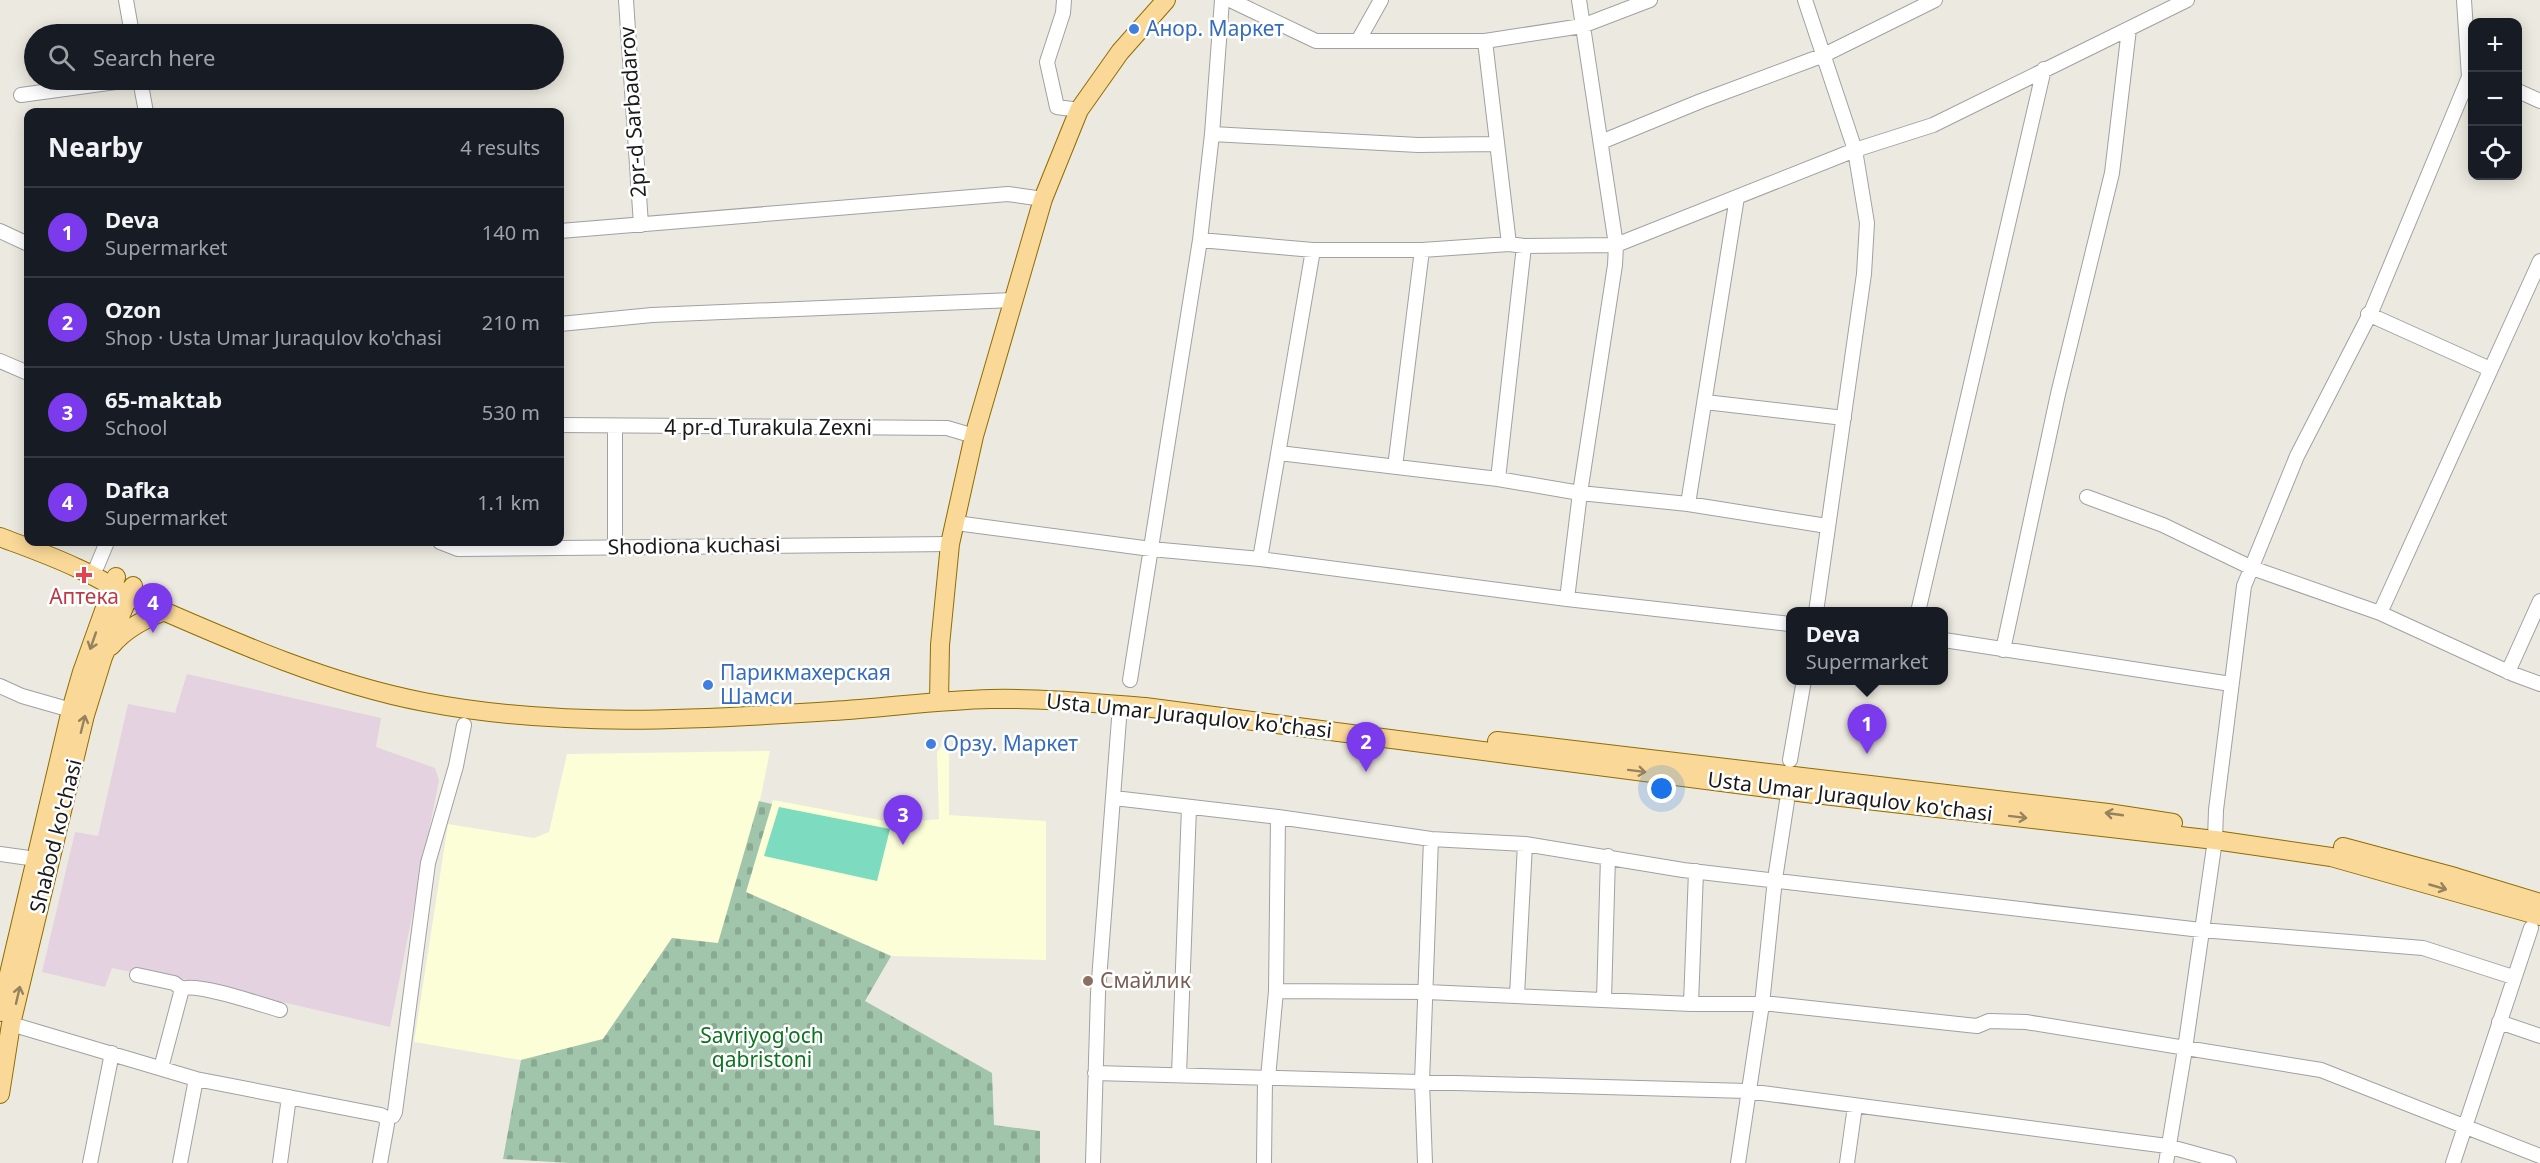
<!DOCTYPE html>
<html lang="en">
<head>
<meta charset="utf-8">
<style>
	:root { --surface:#171b24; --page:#20242c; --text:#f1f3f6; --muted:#9ea1a6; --line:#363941; --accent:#7c3aed }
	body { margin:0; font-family:"Noto Sans",sans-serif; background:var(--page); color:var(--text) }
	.controls { position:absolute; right:18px; top:18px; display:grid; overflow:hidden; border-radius:12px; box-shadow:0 3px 15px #0003 }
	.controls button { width:54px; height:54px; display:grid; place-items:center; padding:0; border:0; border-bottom:2px solid var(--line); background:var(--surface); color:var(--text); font:30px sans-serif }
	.you { position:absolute; left:1662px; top:789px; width:21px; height:21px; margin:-15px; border:4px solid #fff; border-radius:50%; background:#1a73e8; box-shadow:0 0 0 9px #1a73e833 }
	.badge { display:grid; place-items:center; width:39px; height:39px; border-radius:50%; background:var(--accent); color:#fff; font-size:20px; font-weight:700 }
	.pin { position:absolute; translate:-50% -50px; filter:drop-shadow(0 2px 3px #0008) }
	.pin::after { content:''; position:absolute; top:32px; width:21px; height:18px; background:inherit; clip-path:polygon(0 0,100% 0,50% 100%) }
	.popup { position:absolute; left:1786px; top:607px; width:162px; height:78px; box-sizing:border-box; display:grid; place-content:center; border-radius:12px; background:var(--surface); filter:drop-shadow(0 2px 4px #0005); font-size:20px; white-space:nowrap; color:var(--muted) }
	.popup b { font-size:22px; color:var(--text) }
	.popup::after { content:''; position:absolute; left:50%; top:100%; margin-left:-12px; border:12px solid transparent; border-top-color:var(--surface) }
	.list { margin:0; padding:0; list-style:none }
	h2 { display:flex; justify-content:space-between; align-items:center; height:78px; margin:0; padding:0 24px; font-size:26px }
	h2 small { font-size:20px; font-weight:400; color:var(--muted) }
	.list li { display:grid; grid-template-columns:39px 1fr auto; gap:18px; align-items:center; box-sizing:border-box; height:90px; padding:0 24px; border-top:2px solid var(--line) }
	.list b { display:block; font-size:22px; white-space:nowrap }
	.list p { margin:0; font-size:20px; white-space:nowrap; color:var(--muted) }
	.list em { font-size:20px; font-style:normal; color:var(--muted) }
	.icon { flex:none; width:33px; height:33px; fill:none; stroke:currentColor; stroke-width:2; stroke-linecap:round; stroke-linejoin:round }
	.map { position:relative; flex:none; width:2540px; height:1163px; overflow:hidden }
	.search { position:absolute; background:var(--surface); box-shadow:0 3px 15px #0003; left:24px; top:24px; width:540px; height:66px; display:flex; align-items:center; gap:15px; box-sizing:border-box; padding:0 21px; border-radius:33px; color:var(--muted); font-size:22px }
	.panel { position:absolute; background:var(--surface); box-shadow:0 3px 15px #0003; left:24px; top:108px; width:540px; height:438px; border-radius:12px }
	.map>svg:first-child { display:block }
	.industrial { fill:#e5d2e0 }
	.education { fill:#fbfed6 }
	.cemetery { fill:url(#cemetery-stones) }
	.pitch { fill:#7ddbc0 }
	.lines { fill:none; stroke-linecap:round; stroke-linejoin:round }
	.minor-casing { stroke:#a1a1a1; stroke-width:16 }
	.major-casing { stroke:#8e6d02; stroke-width:20 }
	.minor { stroke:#fff; stroke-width:14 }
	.major { stroke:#fad897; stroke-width:18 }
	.oneway { stroke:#95825f }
	.shop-dot { fill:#3f7fe0; stroke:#fff; stroke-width:2 }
	.health-dot { fill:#e0444e; stroke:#fff; stroke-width:2 }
	.education-dot { fill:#8d6e63; stroke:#fff; stroke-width:2 }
	.labels { text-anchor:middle; stroke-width:5; stroke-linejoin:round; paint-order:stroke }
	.shop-label { font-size:21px; fill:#366cbe; stroke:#fff; text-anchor:start }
	.street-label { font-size:21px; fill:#1a1a1a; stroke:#fff }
	.health-label { font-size:21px; fill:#be3a42; stroke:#fff }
	.education-label { font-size:21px; fill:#785e54; stroke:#fff; text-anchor:start }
	.park-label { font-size:21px; fill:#0c741f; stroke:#fff }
</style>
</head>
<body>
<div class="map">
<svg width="2540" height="1163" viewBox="0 0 2540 1163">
	<defs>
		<pattern id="cemetery-stones" width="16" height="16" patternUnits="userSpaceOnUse" patternTransform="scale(1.5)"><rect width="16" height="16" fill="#a1c5aa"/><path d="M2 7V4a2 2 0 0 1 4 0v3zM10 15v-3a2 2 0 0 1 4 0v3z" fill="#8aa992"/></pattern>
	</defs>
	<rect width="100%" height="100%" fill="#ece9e0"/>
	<path class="industrial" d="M 187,674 L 381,718 L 376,747 L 435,768 L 439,780 L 390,1027 L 170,976 L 146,975 L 112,968 L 105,987 L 42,972 L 75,832 L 98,836 L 128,704 L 175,713 Z"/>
	<path class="education" d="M 949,737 L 949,815 L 1046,821 L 1046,960 L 891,956 L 746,892 L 773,800 L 896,823 L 939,819 L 937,752 Z
		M 770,751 L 758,811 L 718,944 L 672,938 L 603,1039 L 521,1060 L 414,1042 L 448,824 L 534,838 L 549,832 L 567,754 Z"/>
	<path class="cemetery" d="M 759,801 L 772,804 L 746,892 L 891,956 L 865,1001 L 992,1073 L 994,1125 L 1040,1131 L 1040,1163 L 570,1163 L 503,1159 L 521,1060 L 603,1039 L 672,938 L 718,943 Z"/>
	<path class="pitch" d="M 779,807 L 890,829 L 877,881 L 764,856 Z"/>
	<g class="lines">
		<g class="minor-casing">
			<path id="minor" d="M 126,0 L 132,34
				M 626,0 L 641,225
				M 1064,0 L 1063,13 L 1047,62 L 1057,107 L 1079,110
				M 1230,0 L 1316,41 L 1485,41 L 1582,26 L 1650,0
				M 1805,0 L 1855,150 L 1867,223 L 1864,274 L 1816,612
				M 1358,41 L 1381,0
				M 1485,41 L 1509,244
				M 140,80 L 146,112
				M 2518,91 L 2540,101
				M 21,95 L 130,80
				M 1212,134 L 1418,145 L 1496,144
				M 1601,142 L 1701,101 L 1824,55 L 1935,0
				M 0,231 L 28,244
				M 560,231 L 1008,194 L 1043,199
				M 1200,240 L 1313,250 L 1422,250 L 1509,244 L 1524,246 L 1616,245 L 1855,150 L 1933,125 L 2187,0
				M 2368,314 L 2490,369
				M 560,324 L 652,315 L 1013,300
				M 0,361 L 28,373
				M 1705,402 L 1844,418
				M 560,425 L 947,428 L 974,436
				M 615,427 L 615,547
				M 1279,453 L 1498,479 L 1580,493 L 1688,504 L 1827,526
				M 1395,467 L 1422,250
				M 1498,479 L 1524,246
				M 2087,497 L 2163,525 L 2252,568 L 2380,613 L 2513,674 L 2540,684
				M 1688,504 L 1737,197
				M 956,523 L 1151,549 L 1260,559 L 1567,599 L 1790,624
				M 440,542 L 458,549 L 950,544
				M 1260,559 L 1313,250
				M 97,566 L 107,542
				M 1567,599 L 1580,493 L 1615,265 L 1616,245 L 1579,0
				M 1918,612 L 2044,69
				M 2380,613 L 2540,261
				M 1944,640 L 2231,684
				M 2003,650 L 2058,394 L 2112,173 L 2129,29
				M 2508,672 L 2540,601
				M 1130,680 L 1200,240 L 1212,134 L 1222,0
				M 0,686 L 22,696 L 71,710
				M 1790,760 L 1804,680
				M 1114,798 L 1278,817 L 1431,839 L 1525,844 L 1683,870 L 2201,930 L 2423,948 L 2513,977
				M 0,854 L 36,859
				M 137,975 L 174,983 L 182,989
				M 1276,991 L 1427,992 L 1691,1004 L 1772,1004 L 1977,1026 L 1989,1021 L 2026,1022 L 2321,1070 L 2540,1156
				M 1517,995 L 1525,844
				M 1604,1000 L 1608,856
				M 1691,1004 L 1696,871
				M 2499,1022 L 2540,1036
				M 11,1024 L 196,1079 L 381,1115 L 386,1118
				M 161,1068 L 182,989 C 196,982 262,1005 280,1010
				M 1095,1073 L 1747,1091 L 2167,1146 L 2229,1163
				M 1179,1075 L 1189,807
				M 1268,1078 L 1276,991 L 1278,817
				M 386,1118 L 393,1116 L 395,1112 L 428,863 L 456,766 L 464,725
				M 90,1163 L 112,1053
				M 180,1163 L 196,1079
				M 280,1163 L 289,1097
				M 380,1163 L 387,1124 L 386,1118
				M 1093,1163 L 1098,993 L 1119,719
				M 1264,1163 L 1265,1078
				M 1425,1163 L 1422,1082 L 1431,839
				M 1738,1163 L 1762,1004 L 1775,879 L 1787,801
				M 1847,1163 L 1855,1106
				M 2166,1163 L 2185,1049 L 2215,840 L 2216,810 L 2244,586 L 2297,456 L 2372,310 L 2469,77 L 2464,0
				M 2453,1163 L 2531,928"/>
		</g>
		<g class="major-casing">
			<path id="major" d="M 0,537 C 26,547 52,556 77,568 C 100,578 122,593 145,603 C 234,642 329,684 424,702 C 558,728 697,720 832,711 C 885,708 938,700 991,699 C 1043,698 1094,703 1145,707 L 1806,793 L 2215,840 L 2331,857 L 2540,916
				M 111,646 C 126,628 144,620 164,611
				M 939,701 L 940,645 L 950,544 L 974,436 L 1043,199 L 1079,110 L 1120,52 L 1166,0
				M 1497,741 L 2108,813 L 2173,823
				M 2343,847 L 2455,877 L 2540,903
				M 0,1012 L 71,710 L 82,672 L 116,577
				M 0,1094 L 11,1024 L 85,715 L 103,657 L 133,586"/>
		</g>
		<use href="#minor" class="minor"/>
		<use href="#major" class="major"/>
	</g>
	<defs><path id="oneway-shaft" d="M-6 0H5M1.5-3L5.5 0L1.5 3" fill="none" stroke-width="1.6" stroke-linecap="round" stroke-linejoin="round" transform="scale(1.5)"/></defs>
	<g class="oneway">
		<use href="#oneway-shaft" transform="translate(93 641) rotate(109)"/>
		<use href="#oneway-shaft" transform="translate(83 724) rotate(-76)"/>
		<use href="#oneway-shaft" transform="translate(1637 771) rotate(7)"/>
		<use href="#oneway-shaft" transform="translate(2114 814) rotate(-172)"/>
		<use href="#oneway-shaft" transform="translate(2018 817) rotate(7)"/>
		<use href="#oneway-shaft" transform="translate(2438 887) rotate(16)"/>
		<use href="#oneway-shaft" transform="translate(18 995) rotate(-77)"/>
	</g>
	<g class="shop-dot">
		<circle cx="1134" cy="29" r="6"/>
		<circle cx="708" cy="685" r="6"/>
		<circle cx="931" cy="744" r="6"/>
	</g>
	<path class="health-dot" d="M81 566h6v6h6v6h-6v6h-6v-6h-6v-6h6z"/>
	<circle class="education-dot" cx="1088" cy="981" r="6"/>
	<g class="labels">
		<g class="shop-label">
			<text x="1146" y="36">Анор. Маркет</text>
			<text x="720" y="680">Парикмахерская<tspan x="720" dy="24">Шамси</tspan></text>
			<text x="943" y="751">Орзу. Маркет</text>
		</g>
		<g class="street-label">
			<text transform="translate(633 112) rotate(-94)" y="7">2pr-d Sarbadarov</text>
			<text x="768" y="435">4 pr-d Turakula Zexni</text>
			<text transform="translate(694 546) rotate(-1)" y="7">Shodiona kuchasi</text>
			<text transform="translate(1189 716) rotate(6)" y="7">Usta Umar Juraqulov ko'chasi</text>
			<text transform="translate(1850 797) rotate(7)" y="7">Usta Umar Juraqulov ko'chasi</text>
			<text transform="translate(56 836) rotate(-76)" y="7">Shabod ko'chasi</text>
		</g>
		<g class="health-label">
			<text x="84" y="604">Аптека</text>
		</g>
		<g class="education-label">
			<text x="1100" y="988">Смайлик</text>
		</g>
		<g class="park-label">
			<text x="762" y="1043">Savriyog'och<tspan x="762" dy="24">qabristoni</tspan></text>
		</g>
	</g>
</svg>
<div class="controls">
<button>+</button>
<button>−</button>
<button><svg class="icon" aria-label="locate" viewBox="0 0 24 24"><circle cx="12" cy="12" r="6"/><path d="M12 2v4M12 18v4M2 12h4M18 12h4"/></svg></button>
</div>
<div class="you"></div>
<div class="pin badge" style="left:1867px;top:754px">1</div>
<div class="popup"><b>Deva</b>Supermarket</div>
<div class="pin badge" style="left:1366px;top:772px">2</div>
<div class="pin badge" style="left:903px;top:845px">3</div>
<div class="pin badge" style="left:153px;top:633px">4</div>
<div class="search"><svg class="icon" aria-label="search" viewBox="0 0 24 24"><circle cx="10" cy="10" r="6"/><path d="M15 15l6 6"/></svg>Search here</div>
<section class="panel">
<h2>Nearby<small>4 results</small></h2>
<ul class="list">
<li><span class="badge">1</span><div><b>Deva</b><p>Supermarket</p></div><em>140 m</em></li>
<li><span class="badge">2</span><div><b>Ozon</b><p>Shop · Usta Umar Juraqulov ko'chasi</p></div><em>210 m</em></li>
<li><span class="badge">3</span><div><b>65-maktab</b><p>School</p></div><em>530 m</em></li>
<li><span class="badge">4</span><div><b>Dafka</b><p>Supermarket</p></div><em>1.1 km</em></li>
</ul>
</section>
</div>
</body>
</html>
